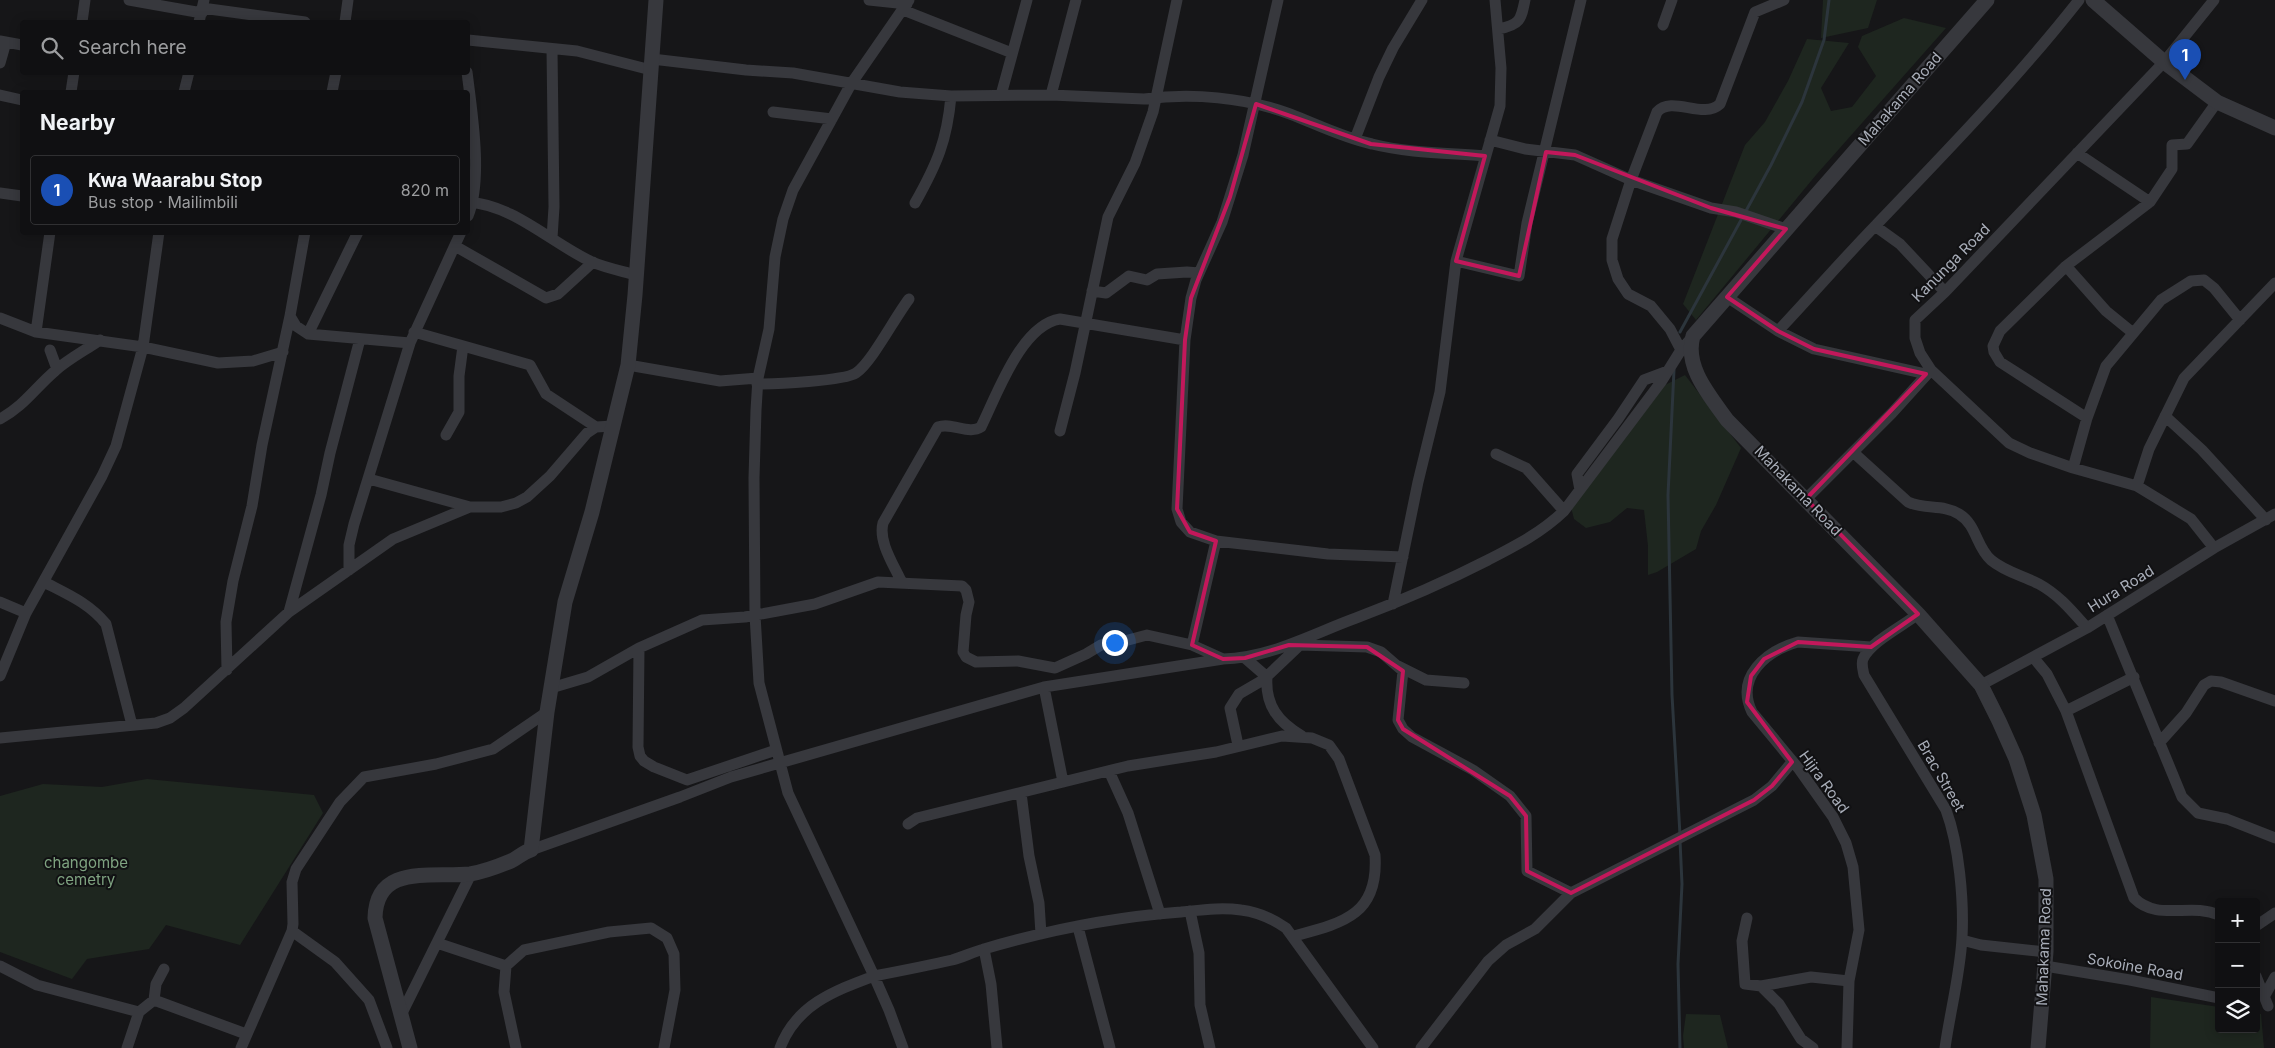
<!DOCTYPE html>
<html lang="en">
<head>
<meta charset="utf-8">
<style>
	:root { --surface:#101012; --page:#19191b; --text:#f1f3f6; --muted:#9c9d9f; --line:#303032; --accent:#2563eb }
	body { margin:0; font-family:Inter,sans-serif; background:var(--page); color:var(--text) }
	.controls { position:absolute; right:15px; bottom:15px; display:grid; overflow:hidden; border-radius:5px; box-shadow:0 2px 12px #0003 }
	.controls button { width:45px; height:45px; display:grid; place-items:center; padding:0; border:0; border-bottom:1px solid var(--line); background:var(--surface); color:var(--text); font:25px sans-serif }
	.you { position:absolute; left:1114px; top:642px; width:18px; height:18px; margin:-12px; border:4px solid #fff; border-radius:50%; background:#1a73e8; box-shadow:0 0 0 8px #1a73e833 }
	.badge { display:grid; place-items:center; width:32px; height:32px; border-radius:50%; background:var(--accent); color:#fff; font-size:16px; font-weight:700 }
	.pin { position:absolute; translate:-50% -41px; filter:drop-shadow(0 1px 2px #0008) }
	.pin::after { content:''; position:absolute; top:26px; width:18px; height:15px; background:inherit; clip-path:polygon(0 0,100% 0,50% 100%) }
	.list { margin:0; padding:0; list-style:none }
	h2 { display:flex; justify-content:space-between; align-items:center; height:65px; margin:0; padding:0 20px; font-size:21px }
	h2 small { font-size:16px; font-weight:400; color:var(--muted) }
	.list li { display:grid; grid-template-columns:32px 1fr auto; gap:15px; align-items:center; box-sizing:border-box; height:70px; margin:0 10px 10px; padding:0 10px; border:1px solid var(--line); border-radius:5px }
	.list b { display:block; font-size:19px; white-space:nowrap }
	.list p { margin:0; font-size:16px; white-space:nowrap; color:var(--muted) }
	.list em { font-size:16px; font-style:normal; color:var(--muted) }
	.icon { flex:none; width:28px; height:28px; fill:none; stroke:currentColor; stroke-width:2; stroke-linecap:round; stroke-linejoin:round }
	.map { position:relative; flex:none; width:2275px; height:1048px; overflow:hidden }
	.search { position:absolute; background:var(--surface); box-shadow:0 2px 12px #0003; left:20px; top:20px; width:450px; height:55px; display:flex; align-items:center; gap:12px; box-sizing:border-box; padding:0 18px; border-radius:5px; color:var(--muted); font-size:19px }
	.panel { position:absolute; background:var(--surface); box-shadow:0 2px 12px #0003; left:20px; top:90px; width:450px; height:145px; border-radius:5px }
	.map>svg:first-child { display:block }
	.green { fill:#1e261f }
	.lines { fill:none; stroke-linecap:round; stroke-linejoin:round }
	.stream { stroke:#2c353c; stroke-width:3 }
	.minor { stroke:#37383d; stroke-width:11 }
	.tertiary { stroke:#37383d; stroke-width:15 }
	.marked { fill:none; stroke:#c2185b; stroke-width:4; stroke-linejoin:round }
	.labels { text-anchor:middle; stroke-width:4; stroke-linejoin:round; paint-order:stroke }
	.street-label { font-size:15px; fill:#a8adb8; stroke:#111113 }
	.park-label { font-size:15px; fill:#7fa381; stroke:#111113 }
</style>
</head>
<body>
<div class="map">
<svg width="2275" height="1048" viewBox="0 0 2275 1048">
	<rect width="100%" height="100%" fill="#161618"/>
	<path class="green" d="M 1823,0 L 1877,0 L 1868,28 L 1821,38 Z
		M 1904,18 L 1946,28 L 1816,175 L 1696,320 L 1683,304 L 1745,145 L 1765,122 L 1788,81 L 1807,39 L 1849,43 L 1821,88 L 1831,111 L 1852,107 L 1876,76 L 1858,47 L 1862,36 Z
		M 1685,375 L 1741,448 L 1716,505 L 1701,531 L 1696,549 L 1657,572 L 1648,575 L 1648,546 L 1644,510 L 1627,508 L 1610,522 L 1586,528 L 1574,519 L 1570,503 L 1651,392 Z
		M 147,779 L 314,795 L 323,813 L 240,945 L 166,925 L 149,949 L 87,959 L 72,979 L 0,952 L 0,796 L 43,784 L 102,787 Z
		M 2151,997 L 2219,1007 L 2219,1029 L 2256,1029 L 2256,1013 L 2261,1014 L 2264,1048 L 2150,1048 Z
		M 1686,1014 L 1720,1015 L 1728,1048 L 1684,1048 L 1683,1036 Z"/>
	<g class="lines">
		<path class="stream" d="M 1680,332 L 1771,165 L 1802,102 L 1824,40 L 1829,0
			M 1674,370 L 1668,495 L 1672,695 L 1680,835
			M 1680,1048 L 1678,964 L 1682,884 L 1680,841"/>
		<path class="minor" d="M 129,0 L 202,13
			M 869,0 L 907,4
			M 1278,0 L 1243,155 L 1222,222 L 1196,280 L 1191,298 L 1185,340 L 1177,509 L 1181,522 L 1190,532 L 1216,541 L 1328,554 L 1403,557
			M 202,8 L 305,22
			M 903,10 L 1012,53
			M 82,22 L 85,0
			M 199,22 L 204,0
			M 345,22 L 348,0
			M 1663,25 L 1672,0
			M 1498,29 C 1520,25 1521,20 1525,0
			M 468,40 L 577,51 L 651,70
			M 0,41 L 22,45
			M 552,49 L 554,207 L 552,238
			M 652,59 L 746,70 L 793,73 L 900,92 L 951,96 L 1051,95 L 1144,99 C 1192,93 1244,97 1290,114 C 1316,124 1344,138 1372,144 C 1408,153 1448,153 1485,156
			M 0,63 L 6,42
			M 467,72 C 472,113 483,179 468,216
			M 71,92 L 74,72
			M 184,92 L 189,72
			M 332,92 L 336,72
			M 0,95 L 22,100
			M 1001,95 L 1027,0
			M 1051,95 L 1076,0
			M 773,112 L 832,119
			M 1355,139 L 1379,77 L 1393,48 L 1422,0
			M 1490,140 L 1525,149 L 1575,155 L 1631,180 L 1711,208 L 1736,212 L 1786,229
			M 2077,153 L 2150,202
			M 0,193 L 22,196
			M 468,202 C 514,205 551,243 592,262 C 606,268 622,271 636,275
			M 915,203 C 937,164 947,141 951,96
			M 1875,226 L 1900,244 L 1945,292
			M 455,246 L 546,298 L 558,294 L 593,262
			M 1456,261 L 1519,276 L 1527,223 L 1581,0
			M 2066,266 L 2106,311 L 2133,333
			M 1092,291 L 1106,293 L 1129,276 L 1147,280 L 1157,274 L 1187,272 L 1199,273
			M 1727,297 L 1778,331 L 1814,349 L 1926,374
			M 290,316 L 296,326 L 308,334 L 410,343
			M 0,318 L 36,332 L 143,347 L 218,363 L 253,361 L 283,352
			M 1778,331 C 1811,296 1842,260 1876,225 C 1946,152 2016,80 2079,0
			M 36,332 L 50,232
			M 414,332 L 530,365 L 546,394 L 596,427
			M 308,334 L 358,232
			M 50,350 L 57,369
			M 1681,350 L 1670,329 L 1651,306 L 1628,294 L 1618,279 L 1612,260 L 1612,239 L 1631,180 L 1657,112 C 1672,95 1703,120 1720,104 L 1755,12 L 1784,0
			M 628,365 L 720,381 L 758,378
			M 757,384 C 775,384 844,381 856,373 C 872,362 895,317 909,299
			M 2165,416 L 2202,450 L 2266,520
			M 2087,418 L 2000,362 L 1994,352 L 1993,346 L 2000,331 L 2066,266 L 2150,202 L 2172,169 L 2172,145 L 2187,144 L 2217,102
			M 0,419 C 24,406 35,388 55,371 C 68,359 86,350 100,340
			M 1060,431 L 1075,373 L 1108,217 L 1135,163 L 1153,112 L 1177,0
			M 446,435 L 459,412 L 459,376 L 463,346
			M 1854,453 L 1908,502 C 1925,510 1943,504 1959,514 C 1977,525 1976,547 1991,560 C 2005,572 2024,576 2039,584 C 2059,595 2072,611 2087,628
			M 1496,454 L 1526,468 L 1564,511
			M 2073,468 L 2087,418 L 2106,366 L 2161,300 L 2191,281 L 2204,280 L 2214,288 L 2240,320
			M 369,479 L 470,507
			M 2137,486 L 2149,449 L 2184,378 L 2275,283
			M 1580,490 L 1577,474 L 1618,419 L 1644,380 L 1668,371
			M 1806,499 L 1892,413 L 1931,370
			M 2214,548 L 2191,519 L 2137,486 L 2073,468 L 2030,453 L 2009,443 L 1931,370 L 1920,353 L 1915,338 L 1915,320 L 1945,292 L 2164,62 L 2214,0
			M 349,570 L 349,545 L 354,524 L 410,343 L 461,232
			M 44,582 C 67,594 89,603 106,624 L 132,725
			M 902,583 C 894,565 878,542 883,523 L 938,427 C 952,422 969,435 981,427 C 997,395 1021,325 1060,319 L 1185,340
			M 0,602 L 26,613
			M 1393,604 L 1418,482 L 1440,392 L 1456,261 L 1500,106 L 1501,68 L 1495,0
			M 289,612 L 321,495 L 330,453 L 360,339
			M 1918,614 C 1903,626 1870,642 1863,659 C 1861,664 1863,670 1864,675 L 1946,810 C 1959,845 1964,900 1962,938 C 1960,975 1950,1012 1945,1048
			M 2107,615 L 2182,797 L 2198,813 L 2227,819 L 2275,838
			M 1192,645 L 1216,541
			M 1299,645 L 1367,647 L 1381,652 L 1403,671 L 1398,720 L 1403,729 L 1412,737 L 1473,770 L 1510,796 L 1526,816 L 1527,871 L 1571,893
			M 639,648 L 638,747 L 640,756 L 644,761 L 654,767 L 687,780 L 776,750
			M 2033,657 L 2047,674 L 2066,711 L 2134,898 C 2158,922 2190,902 2219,915
			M 1245,658 L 1267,677 C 1265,705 1278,722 1302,736
			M 1398,666 L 1426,680 L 1464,683
			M 227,670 L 226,622 L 233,581 L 252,506 L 262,445 L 290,316 L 305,232
			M 0,676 L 26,613 L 102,476 L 116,446 L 143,347 L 159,232
			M 1981,685 L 2087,628 L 2214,548 L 2275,514
			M 1044,687 L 1063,782
			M 551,688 L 588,677 L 639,648 L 702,620 L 745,617 L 815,604 L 878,582 L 962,586 L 966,590 L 969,602 L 966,615 L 963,652 L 966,657 L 976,662 L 1018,661 L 1055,668 L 1086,654 L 1101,645 L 1117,643 L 1147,635 L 1192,645 L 1223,659
			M 2066,711 L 2134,677
			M 0,738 L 156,723 L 170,718 L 184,708 L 289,612 L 393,539 L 470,507 L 501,507 L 516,503 L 527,497 L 550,476 L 587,433 L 596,427 L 613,426
			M 2159,743 L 2186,713 L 2204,685 L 2211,681 L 2221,682 L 2275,701
			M 1238,745 L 1230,708 L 1239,694 L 1263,680 L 1302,643
			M 1109,771 L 1128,813 L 1160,914
			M 1021,793 L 1029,856 L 1039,903 L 1041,934
			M 908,824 L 917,818 L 1128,766 L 1216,752 L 1282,736 L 1312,738 L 1329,745 L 1339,759 L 1375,855 C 1379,915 1343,923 1294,936
			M 531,850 L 680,797 L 731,777 L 1044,687 L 1223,659 C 1270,658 1312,634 1356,618 C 1401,601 1445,582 1488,560 C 1515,546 1541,533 1564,511 L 1661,382 L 1681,350 L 1693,336
			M 1190,911 L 1199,953 L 1200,1005 L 1210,1048
			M 1747,918 L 1742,941 L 1745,984 L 1761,986 L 1779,1004 L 1801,1039 L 1813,1048
			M 2256,926 L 2275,913
			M 1078,927 L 1110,1048
			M 292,931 L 335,962 L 369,1000 L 387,1048
			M 1962,940 L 1981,945 L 2046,952
			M 437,943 L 506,966
			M 984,949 L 991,984 L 997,1048
			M 0,966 L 37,985 L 139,1012
			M 2045,966 L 2130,980 L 2219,998
			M 2256,976 L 2268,1006
			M 1761,986 L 1811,977 L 1849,981
			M 2264,997 L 2275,977
			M 154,1000 L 246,1034
			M 401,1015 L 471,874
			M 127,1048 L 139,1012 L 154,1000 L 156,984 L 164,969
			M 241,1048 L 292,931 L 293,924 L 292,882 L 296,869 L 340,802 L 364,777 L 436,764 L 493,749 L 547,712
			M 516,1048 L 504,992 L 506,966 L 524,950 L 609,932 L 651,928 L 667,938 L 674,954 L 675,990 L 664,1048
			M 780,1048 C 796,1005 834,991 874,976 L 788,793 L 759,683 L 755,615 L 754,478 L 756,410 L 758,378 L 769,329 L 775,257 L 783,219 L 793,190 L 851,84 L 909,0
			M 903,1048 L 889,1010 L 874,976 C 900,971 926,966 952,960 C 963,957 973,952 984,949 C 1048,930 1115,917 1181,912 C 1201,910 1221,907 1241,910 C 1258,912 1273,919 1286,928 L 1373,1048
			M 1421,1048 L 1488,961 L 1506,945 L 1535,929 L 1571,893 L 1754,800 L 1772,786 L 1792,762
			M 1847,1048 L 1849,981 L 1859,930 L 1853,867 L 1846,843 L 1833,817 L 1799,769 L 1752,712 C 1735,677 1766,651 1798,642 L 1871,647"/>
		<path class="tertiary" d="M 1987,0 L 1693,336 C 1684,367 1710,396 1727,420 L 1918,614 L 1981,685 L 1999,721 L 2016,759 L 2034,815 L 2046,879 L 2046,952 L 2038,1048
			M 2093,0 L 2164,62 L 2217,102 L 2275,128
			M 410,1048 L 375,918 C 376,863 432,878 470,874 C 483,872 499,866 511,861 C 518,858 523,852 531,850 L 547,712 L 565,602 L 592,512 L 628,365 L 635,295 L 656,0"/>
	</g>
	<path class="marked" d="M 1256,104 L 1371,144 L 1485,156 L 1456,261 L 1519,276 L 1546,152 L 1575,155 L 1711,208 L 1786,229 L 1727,297 L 1778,331 L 1814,349 L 1926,374 L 1806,499 L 1918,614 L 1871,647 L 1798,642 L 1764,659 L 1751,676 L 1747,702 L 1792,762 L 1772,786 L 1754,800 L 1571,893 L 1527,871 L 1526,816 L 1510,796 L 1403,729 L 1398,720 L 1403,671 L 1367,647 L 1289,645 L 1245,658 L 1223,659 L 1192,645 L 1216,541 L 1190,532 L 1177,509 L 1185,340 L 1191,298 L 1230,197 Z"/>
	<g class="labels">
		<g class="street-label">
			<text transform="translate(1900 99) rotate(-49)" y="5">Mahakama Road</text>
			<text transform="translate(1951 263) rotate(-45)" y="5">Kanunga Road</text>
			<text transform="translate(1798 491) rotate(46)" y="5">Mahakama Road</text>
			<text transform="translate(2121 589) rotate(-32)" y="5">Hura Road</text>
			<text transform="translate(1941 776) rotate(60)" y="5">Brac Street</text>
			<text transform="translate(1824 782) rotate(54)" y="5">Hijra Road</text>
			<text transform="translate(2044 947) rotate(-88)" y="5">Mahakama Road</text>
			<text transform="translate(2135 967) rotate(10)" y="5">Sokoine Road</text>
		</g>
		<g class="park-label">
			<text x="86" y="868">changombe<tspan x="86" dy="17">cemetry</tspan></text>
		</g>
	</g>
</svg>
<div class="controls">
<button>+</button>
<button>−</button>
<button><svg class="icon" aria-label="layers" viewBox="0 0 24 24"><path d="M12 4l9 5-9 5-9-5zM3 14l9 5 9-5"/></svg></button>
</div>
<div class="you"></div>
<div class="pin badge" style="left:2185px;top:80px;background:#1a4fb4">1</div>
<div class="search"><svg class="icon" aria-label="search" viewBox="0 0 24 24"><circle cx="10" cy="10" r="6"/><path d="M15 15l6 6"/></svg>Search here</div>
<section class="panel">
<h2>Nearby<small></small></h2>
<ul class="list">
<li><span class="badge" style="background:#1a4fb4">1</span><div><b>Kwa Waarabu Stop</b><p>Bus stop · Mailimbili</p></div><em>820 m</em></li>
</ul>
</section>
</div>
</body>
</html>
